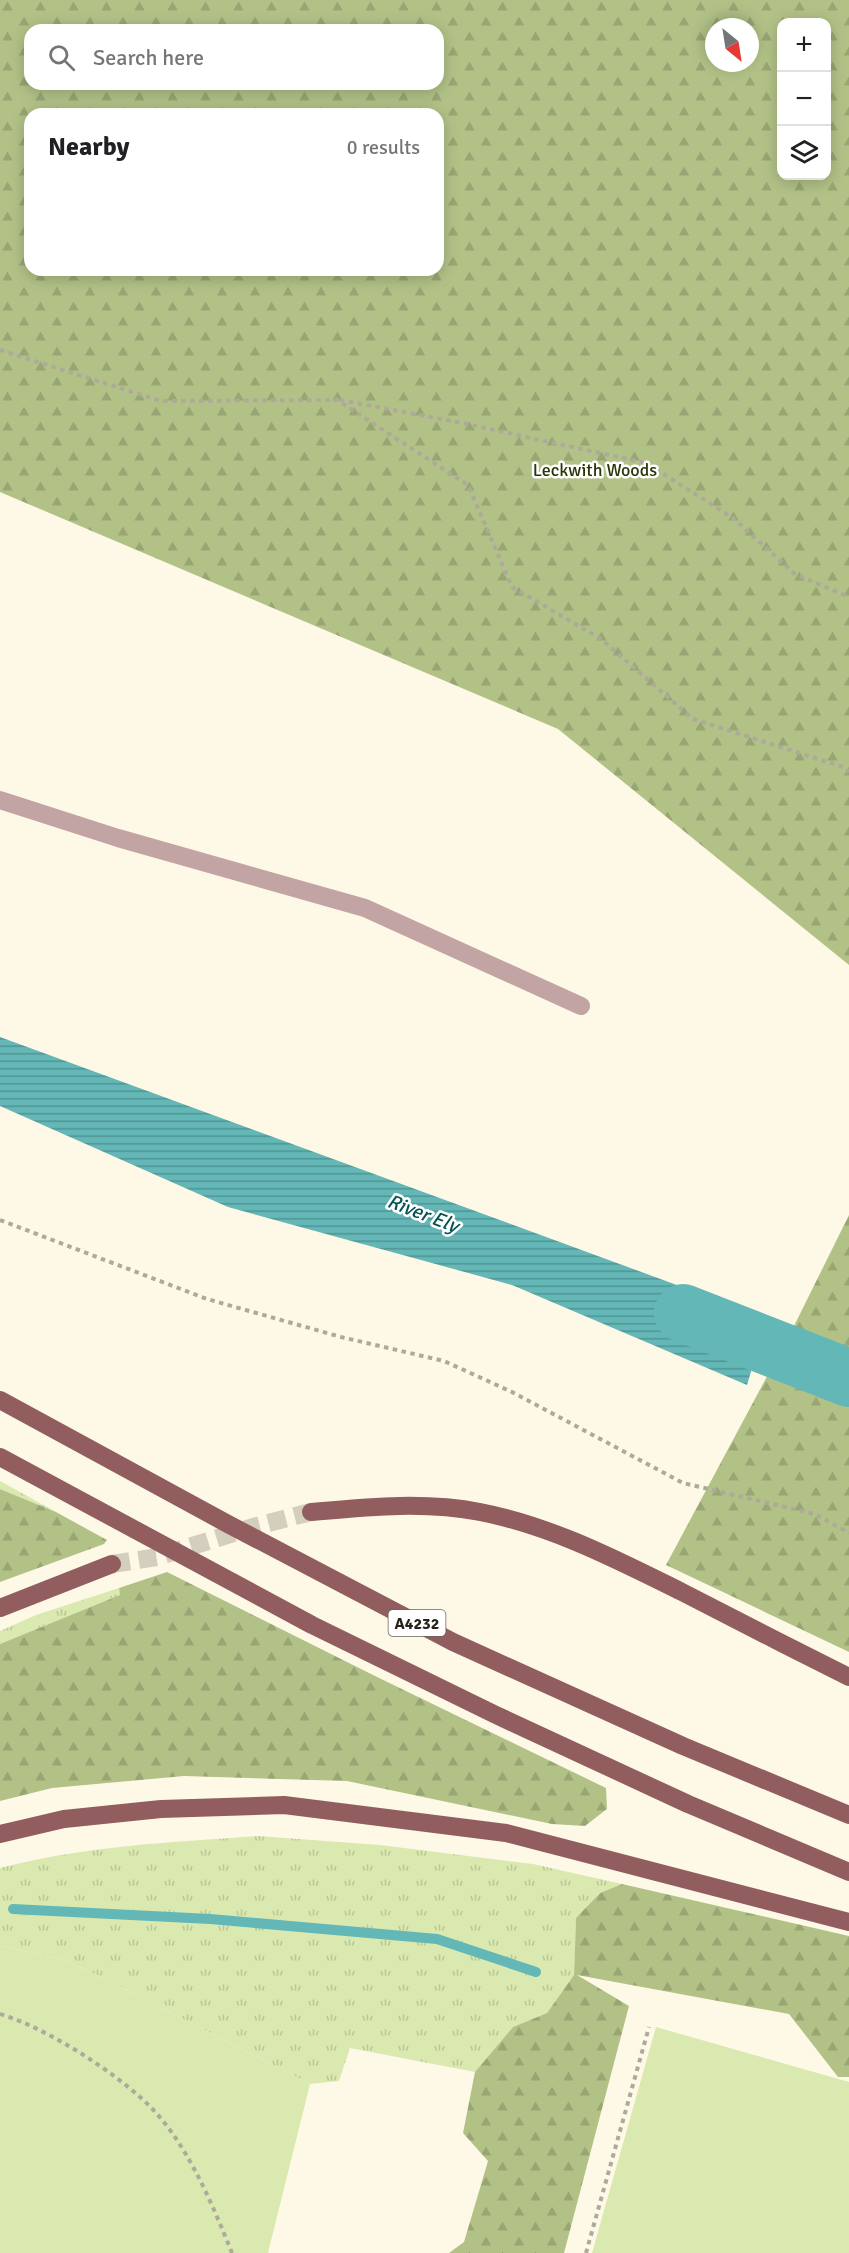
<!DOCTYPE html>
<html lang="en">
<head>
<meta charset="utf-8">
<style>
	:root { --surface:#fff; --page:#f6f6f6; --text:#202124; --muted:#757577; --line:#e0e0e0 }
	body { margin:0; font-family:Signika,sans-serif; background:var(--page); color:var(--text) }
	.controls { position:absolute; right:18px; top:18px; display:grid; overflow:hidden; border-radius:12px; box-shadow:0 3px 15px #0003 }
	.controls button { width:54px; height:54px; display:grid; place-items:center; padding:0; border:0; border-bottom:2px solid var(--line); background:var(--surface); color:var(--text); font:30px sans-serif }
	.compass { position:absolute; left:705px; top:18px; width:54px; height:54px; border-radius:50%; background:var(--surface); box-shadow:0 3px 15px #0003; rotate:150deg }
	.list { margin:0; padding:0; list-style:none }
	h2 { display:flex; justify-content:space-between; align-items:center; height:78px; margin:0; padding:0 24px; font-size:26px }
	h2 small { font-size:20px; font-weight:400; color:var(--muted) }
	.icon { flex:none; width:33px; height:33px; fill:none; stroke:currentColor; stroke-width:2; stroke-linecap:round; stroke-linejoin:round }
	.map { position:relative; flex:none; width:849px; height:2253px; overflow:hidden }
	.search { position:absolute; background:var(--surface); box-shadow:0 3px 15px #0003; left:24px; top:24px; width:420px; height:66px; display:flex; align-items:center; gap:15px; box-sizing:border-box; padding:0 21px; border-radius:18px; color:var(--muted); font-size:22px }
	.panel { position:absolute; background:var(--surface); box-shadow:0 3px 15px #0003; left:24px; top:108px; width:420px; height:168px; border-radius:18px }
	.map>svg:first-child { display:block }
	.grass { fill:url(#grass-tufts) }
	.forest { fill:url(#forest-firs); fill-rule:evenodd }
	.pitch { fill:#d9e9af }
	.water { fill:url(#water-rules) }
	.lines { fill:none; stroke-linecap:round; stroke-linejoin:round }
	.stream { stroke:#64b7b7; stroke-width:10 }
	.river { stroke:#64b7b7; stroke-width:58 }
	.major-tunnel { stroke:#d3cebe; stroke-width:18; stroke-dasharray:18 9; stroke-linecap:butt }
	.path { stroke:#aea99a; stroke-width:4; stroke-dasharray:4.5 4.5; stroke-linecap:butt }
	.minor { stroke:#c2a4a4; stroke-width:18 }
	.major { stroke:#915d5f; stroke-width:18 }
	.labels { text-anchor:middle; stroke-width:5; stroke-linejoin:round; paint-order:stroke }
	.shield { fill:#fff; stroke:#68655d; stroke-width:1.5 }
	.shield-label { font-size:16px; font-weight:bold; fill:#272318 }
	.park-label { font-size:18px; fill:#2c3508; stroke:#fff }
	.water-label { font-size:20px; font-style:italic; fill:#065354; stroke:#fff }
</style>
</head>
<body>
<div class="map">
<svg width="849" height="2253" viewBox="0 0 849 2253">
	<defs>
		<pattern id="grass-tufts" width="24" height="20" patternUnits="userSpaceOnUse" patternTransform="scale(1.5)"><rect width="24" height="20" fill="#d9e9af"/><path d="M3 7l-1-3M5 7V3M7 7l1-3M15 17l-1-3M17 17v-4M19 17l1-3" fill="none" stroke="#bac896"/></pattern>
		<pattern id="forest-firs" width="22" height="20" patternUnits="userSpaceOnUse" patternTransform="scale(1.5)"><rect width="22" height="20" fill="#b2c287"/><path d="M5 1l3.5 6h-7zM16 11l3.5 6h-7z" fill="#99a674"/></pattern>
		<pattern id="water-rules" width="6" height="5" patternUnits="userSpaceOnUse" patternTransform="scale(1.5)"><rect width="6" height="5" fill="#64b7b7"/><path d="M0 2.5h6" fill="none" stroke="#529494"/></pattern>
	</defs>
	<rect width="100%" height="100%" fill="#fef9e7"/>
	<path class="grass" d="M 0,1481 L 56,1512 L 0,1489 Z
		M 119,1588 L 121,1595 L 0,1644 L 0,1631 L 36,1615 Z
		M 258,1836 L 380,1845 L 533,1864 L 622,1884 L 600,1893 L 576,1918 L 574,1975 L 547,2013 L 513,2027 L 475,2072 L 350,2048 L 339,2081 L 310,2084 L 87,1970 L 58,1958 L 0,1946 L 0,1868 C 84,1846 171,1842 258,1836 Z"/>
	<path class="forest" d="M 0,0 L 849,0 L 849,965 L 558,729 L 0,492 ZM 782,22 L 826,22 L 826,176 L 782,176 ZM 714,27 L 750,27 L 750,63 L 714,63 ZM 30,30 L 438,30 L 438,84 L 30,84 ZM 30,114 L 438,114 L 438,270 L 30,270 Z
		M 849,1215 L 849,1652 L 666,1565 L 794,1326 Z
		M 0,1489 L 56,1512 L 107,1540 L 104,1544 L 0,1582 Z
		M 167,1572 L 373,1675 L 606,1788 L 607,1809 L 585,1826 L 552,1824 L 347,1781 L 184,1776 L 52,1788 L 0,1801 L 0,1644 L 120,1595 L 119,1588 Z
		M 622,1884 L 849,1936 L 849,2077 L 838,2077 L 789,2014 L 577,1975 L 629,2006 L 564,2253 L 449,2253 L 464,2242 L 488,2161 L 463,2133 L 475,2072 L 513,2027 L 547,2013 L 574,1975 L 576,1918 L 600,1893 Z"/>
	<path class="pitch" d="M 0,1946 L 58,1958 L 87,1970 L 310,2084 L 268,2253 L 0,2253 Z
		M 656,2027 L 849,2082 L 849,2253 L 592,2253 Z"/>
	<path class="water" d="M 0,1037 L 767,1318 L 747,1385 L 512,1285 L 228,1207 L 0,1106 Z"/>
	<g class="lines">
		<path class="stream" d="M 13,1909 L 210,1919 L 437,1939 L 536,1972"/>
		<path class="river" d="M 683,1313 L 849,1378"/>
		<path class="major-tunnel" d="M 112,1564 L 157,1557 L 253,1527 L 311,1512"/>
		<path class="path" d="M 0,350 L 161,401 L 337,400 L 468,485 L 512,587 L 601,639 L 693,719 L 843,767 L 849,772
			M 340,400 L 462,423 L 646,463 L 733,518 L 795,574 L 849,597
			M 0,1220 L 207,1299 L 341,1337 L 444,1361 L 512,1392 L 683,1483 L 815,1514 L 849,1533
			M 0,2014 C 29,2023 56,2038 82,2054 C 102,2067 122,2081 140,2097 C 184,2135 211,2201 232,2253
			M 586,2253 L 649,2027"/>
		<path class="minor" d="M 0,800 L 118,838 L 365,908 L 581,1006"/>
		<path class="major" d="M 0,1400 L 226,1523 L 453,1642 L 683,1746 L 849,1815
			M 0,1457 L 312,1625 L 496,1715 L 688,1804 L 849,1872
			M 311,1512 C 367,1507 424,1501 480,1512 C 552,1526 617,1560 682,1592 C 738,1621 793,1649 849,1677
			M 0,1608 L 112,1564
			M 0,1834 L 64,1819 L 161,1809 L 284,1805 L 506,1833 L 849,1922"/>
	</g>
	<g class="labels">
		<rect class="shield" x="388.5" y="1610" width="57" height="26" rx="4.5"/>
		<g class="shield-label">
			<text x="417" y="1629">A4232</text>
		</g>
		<g class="park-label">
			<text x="595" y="476">Leckwith Woods</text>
		</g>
		<g class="water-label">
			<text transform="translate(423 1213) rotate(21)" y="7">River Ely</text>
		</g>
	</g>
</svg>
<div class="controls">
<button>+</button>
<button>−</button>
<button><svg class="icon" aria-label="layers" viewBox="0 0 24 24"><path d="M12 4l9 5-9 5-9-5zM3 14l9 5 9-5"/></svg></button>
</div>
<svg class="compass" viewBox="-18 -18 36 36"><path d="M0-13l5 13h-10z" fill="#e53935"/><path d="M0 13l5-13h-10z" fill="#757577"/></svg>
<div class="search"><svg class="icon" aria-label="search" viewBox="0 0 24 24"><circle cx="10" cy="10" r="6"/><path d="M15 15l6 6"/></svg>Search here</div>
<section class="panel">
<h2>Nearby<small>0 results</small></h2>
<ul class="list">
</ul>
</section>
</div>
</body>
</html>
